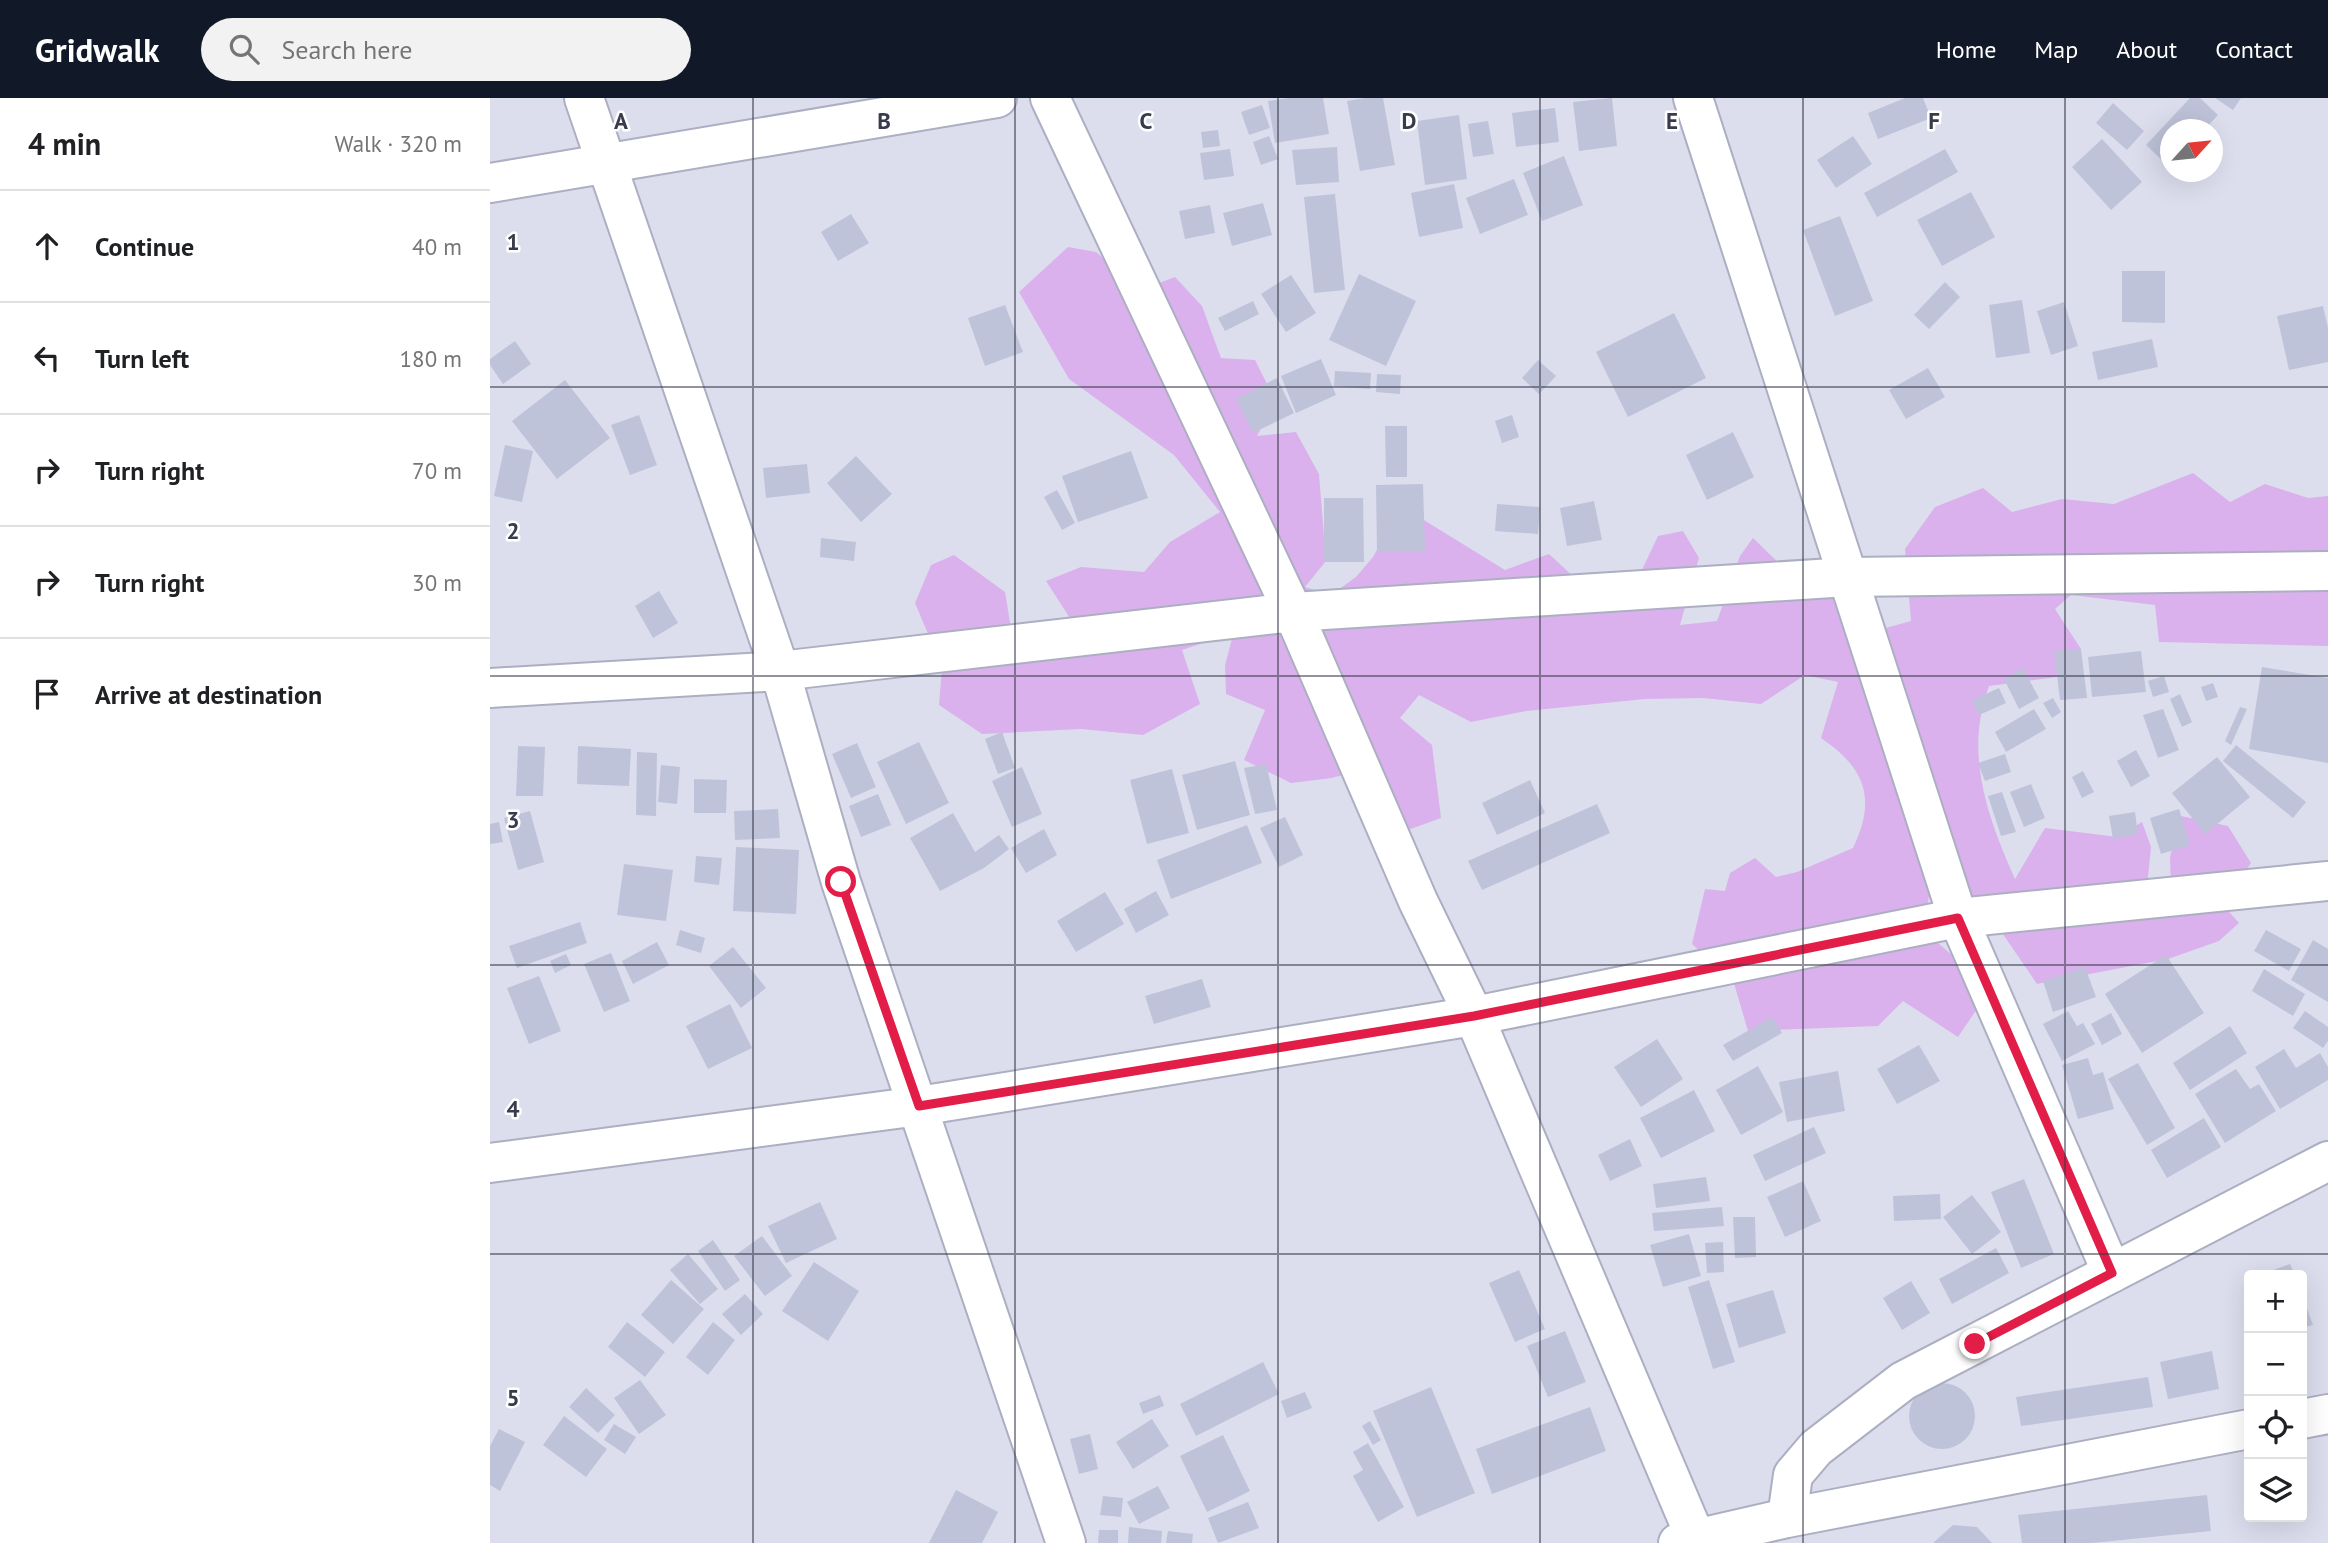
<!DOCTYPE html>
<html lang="en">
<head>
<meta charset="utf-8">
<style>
	:root { --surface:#fff; --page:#f2f2f2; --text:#202124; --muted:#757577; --line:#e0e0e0; --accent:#111827 }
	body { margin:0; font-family:"PT Sans",sans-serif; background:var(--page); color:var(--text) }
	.controls { position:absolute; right:21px; bottom:21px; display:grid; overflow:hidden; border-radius:7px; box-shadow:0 7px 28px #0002 }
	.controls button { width:63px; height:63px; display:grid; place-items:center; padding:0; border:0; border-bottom:2px solid var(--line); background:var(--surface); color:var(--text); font:35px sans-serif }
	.compass { position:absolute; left:1670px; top:21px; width:63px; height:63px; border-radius:50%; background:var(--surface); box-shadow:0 7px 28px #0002; rotate:63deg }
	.stop { position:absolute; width:21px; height:21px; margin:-16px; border:5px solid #e11d48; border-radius:50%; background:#fff }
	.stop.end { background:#e11d48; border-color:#fff; box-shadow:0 2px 7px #0008 }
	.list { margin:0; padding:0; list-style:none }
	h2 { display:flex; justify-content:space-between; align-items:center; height:91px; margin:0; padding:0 28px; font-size:30px }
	h2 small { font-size:23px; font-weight:400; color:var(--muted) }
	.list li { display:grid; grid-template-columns:46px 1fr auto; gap:21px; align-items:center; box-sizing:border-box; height:112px; padding:0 28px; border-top:2px solid var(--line) }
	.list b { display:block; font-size:26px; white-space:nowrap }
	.list em { font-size:23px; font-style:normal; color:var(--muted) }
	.icon { flex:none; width:38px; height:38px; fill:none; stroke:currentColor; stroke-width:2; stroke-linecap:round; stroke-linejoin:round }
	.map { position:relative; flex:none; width:1838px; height:1445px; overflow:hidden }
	header { display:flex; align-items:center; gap:42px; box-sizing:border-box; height:98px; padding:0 35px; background:var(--accent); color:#fff }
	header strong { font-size:33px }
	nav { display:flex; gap:38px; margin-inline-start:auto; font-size:24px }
	.search { width:490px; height:63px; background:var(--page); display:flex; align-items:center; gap:18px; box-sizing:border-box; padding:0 24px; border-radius:38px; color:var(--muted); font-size:26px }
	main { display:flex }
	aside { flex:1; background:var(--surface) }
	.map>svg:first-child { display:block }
	.residential { fill:#dcdeee; fill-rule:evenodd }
	.green { fill:#dab1ec }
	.building { fill:#bfc3d9 }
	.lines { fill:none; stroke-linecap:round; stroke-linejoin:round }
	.minor-casing { stroke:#acafc2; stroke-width:42 }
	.minor { stroke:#fff; stroke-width:38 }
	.route { stroke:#e11d48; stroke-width:9 }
	.grid { fill:none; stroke:#383b4b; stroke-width:2; stroke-opacity:0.55 }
	.grid-label { font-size:23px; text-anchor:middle; font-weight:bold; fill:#383b4b; stroke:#fff; stroke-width:5; stroke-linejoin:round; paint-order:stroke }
</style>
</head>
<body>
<header>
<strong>Gridwalk</strong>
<div class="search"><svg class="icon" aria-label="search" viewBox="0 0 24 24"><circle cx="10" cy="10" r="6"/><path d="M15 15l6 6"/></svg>Search here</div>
<nav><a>Home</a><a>Map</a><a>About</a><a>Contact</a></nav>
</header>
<main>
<aside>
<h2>4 min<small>Walk · 320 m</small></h2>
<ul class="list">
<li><svg class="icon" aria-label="ahead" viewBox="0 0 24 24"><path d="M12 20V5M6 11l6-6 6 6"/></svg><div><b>Continue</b></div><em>40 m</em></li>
<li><svg class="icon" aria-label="left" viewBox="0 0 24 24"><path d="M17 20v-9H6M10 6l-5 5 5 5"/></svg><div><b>Turn left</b></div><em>180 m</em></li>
<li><svg class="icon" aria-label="right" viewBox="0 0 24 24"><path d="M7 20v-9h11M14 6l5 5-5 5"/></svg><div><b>Turn right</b></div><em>70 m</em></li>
<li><svg class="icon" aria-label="right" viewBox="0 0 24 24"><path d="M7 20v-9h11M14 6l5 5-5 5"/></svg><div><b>Turn right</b></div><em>30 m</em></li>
<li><svg class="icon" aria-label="arrive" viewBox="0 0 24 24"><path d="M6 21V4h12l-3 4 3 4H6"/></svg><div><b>Arrive at destination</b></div></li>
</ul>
</aside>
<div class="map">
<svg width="1838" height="1445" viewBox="0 0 1838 1445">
	<rect width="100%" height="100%" fill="#ebebf6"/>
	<path class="residential" d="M 0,0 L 1838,0 L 1838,1445 L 0,1445 ZM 1680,32 L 1722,32 L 1722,74 L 1680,74 ZM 1759,1177 L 1812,1177 L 1812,1419 L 1759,1419 Z"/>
	<path class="green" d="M 578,149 L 606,154 L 651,192 L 685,179 L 712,208 L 731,260 L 765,262 L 785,302 L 767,338 L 806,334 L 829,376 L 836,463 L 815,489 L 841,497 L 866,479 L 883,459 L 899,430 L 924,416 L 1015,472 L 1059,456 L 1100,494 L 1075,517 L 1133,512 L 1168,438 L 1193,433 L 1209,460 L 1190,527 L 1227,523 L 1250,458 L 1263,440 L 1295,471 L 1341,498 L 1381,534 L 1421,523 L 1415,451 L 1445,409 L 1493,390 L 1522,414 L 1572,401 L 1624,406 L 1703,375 L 1740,404 L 1775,386 L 1818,400 L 1838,398 L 1838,548 L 1669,544 L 1665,507 L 1581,497 L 1565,511 L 1591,551 L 1567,579 L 1499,588 C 1474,655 1497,718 1525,781 L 1555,730 L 1628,739 L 1652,724 L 1661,749 L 1655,809 L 1682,817 L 1680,759 L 1691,718 L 1738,728 L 1761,765 L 1732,806 L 1749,825 L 1729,843 L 1678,861 L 1547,886 L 1495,810 L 1455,774 L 1439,798 L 1434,833 L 1469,863 L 1487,911 L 1468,939 L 1413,903 L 1388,928 L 1258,933 L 1243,882 L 1202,846 L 1215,791 L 1235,793 L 1240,775 L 1265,760 L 1286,779 L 1307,774 L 1363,750 C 1387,700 1375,670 1331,640 L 1348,584 L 1315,577 L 1271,606 L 1213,600 L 1155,601 L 1036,613 L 981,624 L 929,597 L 910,620 L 942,647 L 951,720 L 918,732 L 870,717 L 863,674 L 842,680 L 801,685 L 754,662 L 775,612 L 736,596 L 735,567 L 749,515 L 725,541 L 692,552 L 710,606 L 653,637 L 591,631 L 492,636 L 449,607 L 452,569 L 425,505 L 441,467 L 464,457 L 515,494 L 523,543 L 545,544 L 578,560 L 596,545 L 556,483 L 591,469 L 654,474 L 680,444 L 730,414 L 684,357 L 579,281 L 529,194 Z"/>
	<path class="building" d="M 798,0 L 833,0 L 839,36 L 785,45 L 778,3 Z
		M 875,0 L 893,0 L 905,67 L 870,73 L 857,3 Z
		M 1122,0 L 1127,48 L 1089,53 L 1083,4 Z
		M 1415,0 L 1433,0 L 1441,20 L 1388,41 L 1378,15 Z
		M 1700,0 L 1710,0 L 1728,17 L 1714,32 L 1680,32 L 1680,70 L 1656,47 Z
		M 1725,0 L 1751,0 L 1743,12 Z
		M 1623,5 L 1654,33 L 1637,52 L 1606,25 Z
		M 772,7 L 780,30 L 759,37 L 751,14 Z
		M 1065,10 L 1069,44 L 1026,49 L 1022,15 Z
		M 969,17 L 977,81 L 935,87 L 927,23 Z
		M 998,23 L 1004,56 L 983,59 L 978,26 Z
		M 728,32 L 730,48 L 713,50 L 711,34 Z
		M 779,38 L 788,61 L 771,67 L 763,44 Z
		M 1363,38 L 1382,66 L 1346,90 L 1327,62 Z
		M 1612,41 L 1652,84 L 1621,112 L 1582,69 Z
		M 847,49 L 849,84 L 806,87 L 802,52 Z
		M 740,51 L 744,78 L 714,82 L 710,55 Z
		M 1455,51 L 1468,74 L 1387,119 L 1374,95 Z
		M 1074,58 L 1093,107 L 1052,123 L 1033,75 Z
		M 1024,81 L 1038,117 L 990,136 L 976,100 Z
		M 964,86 L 973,130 L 929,139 L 921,95 Z
		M 1481,94 L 1505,139 L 1452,168 L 1427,122 Z
		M 845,96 L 855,192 L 824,195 L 814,99 Z
		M 773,105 L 782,137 L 742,148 L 733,115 Z
		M 720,107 L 725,135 L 695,141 L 689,113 Z
		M 361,116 L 379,145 L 348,163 L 331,134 Z
		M 1350,118 L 1383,203 L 1345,218 L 1313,132 Z
		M 1632,173 L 1675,173 L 1675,225 L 1632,224 Z
		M 869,176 L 926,203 L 896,268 L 839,242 Z
		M 801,177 L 826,215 L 796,234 L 771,196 Z
		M 1455,184 L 1470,199 L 1439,231 L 1424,217 Z
		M 1532,202 L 1540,255 L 1506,260 L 1499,207 Z
		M 763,203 L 769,216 L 735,233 L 728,220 Z
		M 1574,204 L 1588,248 L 1561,257 L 1547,213 Z
		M 515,207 L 533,254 L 495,268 L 478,220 Z
		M 1833,208 L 1838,230 L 1838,264 L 1799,272 L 1787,218 Z
		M 1184,215 L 1216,280 L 1138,319 L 1106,254 Z
		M 1662,241 L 1668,269 L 1608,282 L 1602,254 Z
		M 25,243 L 41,266 L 13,286 L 0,267 L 0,261 Z
		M 831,261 L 846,297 L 806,315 L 791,278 Z
		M 1048,262 L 1066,278 L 1049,296 L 1032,280 Z
		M 1438,270 L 1455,299 L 1416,321 L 1399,292 Z
		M 845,273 L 881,275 L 880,291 L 844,288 Z
		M 887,276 L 911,277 L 910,296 L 886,294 Z
		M 787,280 L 804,315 L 763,335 L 746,301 Z
		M 75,282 L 120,340 L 67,381 L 22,323 Z
		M 149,317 L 167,367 L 140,377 L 121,327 Z
		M 1022,317 L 1029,339 L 1012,345 L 1005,323 Z
		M 895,328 L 917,328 L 917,379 L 896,379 Z
		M 1243,334 L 1264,379 L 1217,402 L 1196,357 Z
		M 15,347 L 43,353 L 32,404 L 4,398 Z
		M 641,353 L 658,400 L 588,424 L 572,378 Z
		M 366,358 L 402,396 L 371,424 L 337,385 Z
		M 317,366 L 320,395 L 276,400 L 273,370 Z
		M 933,386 L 935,453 L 887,454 L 886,387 Z
		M 567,392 L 585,425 L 572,432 L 554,399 Z
		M 834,400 L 873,400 L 874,464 L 834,464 Z
		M 1104,403 L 1112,442 L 1077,448 L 1070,410 Z
		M 1007,406 L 1050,409 L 1048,436 L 1005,433 Z
		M 331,440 L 366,444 L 364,463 L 330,459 Z
		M 169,493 L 188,525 L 163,540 L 145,508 Z
		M 1591,551 L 1597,600 L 1570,602 L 1564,553 Z
		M 1651,553 L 1656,594 L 1602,599 L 1598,559 Z
		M 1772,569 L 1838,580 L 1838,665 L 1759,651 Z
		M 1533,570 L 1549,600 L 1529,611 L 1514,581 Z
		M 1674,578 L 1679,594 L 1663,599 L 1658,583 Z
		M 1723,585 L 1728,599 L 1716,603 L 1711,589 Z
		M 1509,590 L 1516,605 L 1489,617 L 1482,602 Z
		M 1690,596 L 1702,624 L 1692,629 L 1680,601 Z
		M 1563,600 L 1571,614 L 1562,620 L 1553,605 Z
		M 1750,609 L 1757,611 L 1741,647 L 1735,643 Z
		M 1544,611 L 1556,631 L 1516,654 L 1505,634 Z
		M 1673,611 L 1689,652 L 1668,660 L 1653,617 Z
		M 512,634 L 525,670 L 508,676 L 495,641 Z
		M 429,644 L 459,705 L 416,726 L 387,664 Z
		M 367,645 L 386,689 L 361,700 L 342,656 Z
		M 1746,647 L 1816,704 L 1803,720 L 1733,663 Z
		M 28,648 L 55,649 L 53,698 L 26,698 Z
		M 88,648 L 141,651 L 139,688 L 87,686 Z
		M 1646,652 L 1660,678 L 1641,689 L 1627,663 Z
		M 147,654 L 167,655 L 166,718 L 146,717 Z
		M 1515,656 L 1521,674 L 1495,683 L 1488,665 Z
		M 1727,659 L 1760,699 L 1715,736 L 1682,695 Z
		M 745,663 L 760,717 L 707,732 L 692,677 Z
		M 776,666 L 787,712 L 765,716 L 754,670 Z
		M 171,667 L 190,669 L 187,706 L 168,704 Z
		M 532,669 L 552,716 L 522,729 L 502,683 Z
		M 682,671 L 699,735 L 657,746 L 640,682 Z
		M 1593,673 L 1604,694 L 1592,700 L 1582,679 Z
		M 204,681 L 237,682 L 236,715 L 204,715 Z
		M 1040,682 L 1055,715 L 1007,737 L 992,705 Z
		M 1541,686 L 1555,720 L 1534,729 L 1520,694 Z
		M 1512,694 L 1526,734 L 1511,738 L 1498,698 Z
		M 388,696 L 401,727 L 371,739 L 359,708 Z
		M 1107,706 L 1120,735 L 992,792 L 978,763 Z
		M 288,711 L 290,740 L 245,742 L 244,713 Z
		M 1689,711 L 1700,747 L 1671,756 L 1660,720 Z
		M 40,713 L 54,764 L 28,772 L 14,720 Z
		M 1645,714 L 1648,736 L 1623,741 L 1619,718 Z
		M 463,715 L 485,754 L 509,737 L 519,751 L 494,770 L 450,793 L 420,740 Z
		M 795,719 L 813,757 L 789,769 L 770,730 Z
		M 9,724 L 13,744 L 0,746 L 0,726 Z
		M 757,727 L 772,765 L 681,801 L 667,762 Z
		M 554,731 L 567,757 L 536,775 L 521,750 Z
		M 246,749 L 309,752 L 306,816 L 243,813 Z
		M 206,758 L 232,760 L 229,787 L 204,784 Z
		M 134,766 L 183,772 L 176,823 L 127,817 Z
		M 666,793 L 679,817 L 646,835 L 634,811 Z
		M 615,794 L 634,826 L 586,854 L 567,823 Z
		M 90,824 L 97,845 L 27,870 L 19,848 Z
		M 190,832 L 215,840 L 211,855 L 186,847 Z
		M 1776,832 L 1811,851 L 1799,873 L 1764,853 Z
		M 1823,842 L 1838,851 L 1838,904 L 1801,882 Z
		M 167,844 L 179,867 L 143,886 L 132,863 Z
		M 243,849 L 276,890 L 251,910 L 219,868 Z
		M 121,855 L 140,903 L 114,914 L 94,866 Z
		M 76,856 L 81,867 L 65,875 L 60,863 Z
		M 1676,857 L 1714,915 L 1652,955 L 1615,896 Z
		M 1595,869 L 1606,899 L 1563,914 L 1553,883 Z
		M 1774,871 L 1815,896 L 1803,918 L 1762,893 Z
		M 49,878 L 71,933 L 39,946 L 17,890 Z
		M 712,881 L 721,909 L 664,926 L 655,898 Z
		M 240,906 L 262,950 L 218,971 L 196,928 Z
		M 1578,913 L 1587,928 L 1593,925 L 1605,946 L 1572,963 L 1553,926 Z
		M 1815,913 L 1838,929 L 1838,943 L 1833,950 L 1803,930 Z
		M 1621,915 L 1632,936 L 1612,947 L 1601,926 Z
		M 1282,919 L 1292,935 L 1243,963 L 1233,947 Z
		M 1740,928 L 1757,955 L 1700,992 L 1683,965 Z
		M 1167,941 L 1193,981 L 1151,1009 L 1124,969 Z
		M 1429,947 L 1450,983 L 1407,1006 L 1387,971 Z
		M 1794,951 L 1806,970 L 1830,955 L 1838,969 L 1838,982 L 1790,1011 L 1765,969 Z
		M 1598,960 L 1603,977 L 1613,974 L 1624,1011 L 1588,1021 L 1572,967 Z
		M 1648,965 L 1685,1030 L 1657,1047 L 1618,981 Z
		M 1268,968 L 1293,1014 L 1251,1037 L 1226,992 Z
		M 1746,971 L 1760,991 L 1769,986 L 1786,1013 L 1735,1045 L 1705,996 Z
		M 1348,973 L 1355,1013 L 1297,1024 L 1289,984 Z
		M 1204,992 L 1225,1033 L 1171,1060 L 1150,1020 Z
		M 1714,1020 L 1731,1049 L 1677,1080 L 1661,1052 Z
		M 1324,1029 L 1336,1055 L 1275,1083 L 1263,1057 Z
		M 1140,1041 L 1152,1068 L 1120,1083 L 1108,1057 Z
		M 1216,1079 L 1220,1103 L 1166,1110 L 1163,1086 Z
		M 1534,1081 L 1564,1156 L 1531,1170 L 1501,1094 Z
		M 1313,1083 L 1331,1123 L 1295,1139 L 1277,1099 Z
		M 1450,1096 L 1451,1121 L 1404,1123 L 1403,1098 Z
		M 1482,1097 L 1511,1134 L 1482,1156 L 1453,1119 Z
		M 330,1104 L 347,1141 L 296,1165 L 278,1128 Z
		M 1232,1109 L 1234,1128 L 1164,1133 L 1162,1115 Z
		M 1243,1119 L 1265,1119 L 1266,1159 L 1245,1160 Z
		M 1199,1136 L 1211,1178 L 1173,1189 L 1160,1147 Z
		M 272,1138 L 302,1178 L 275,1198 L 244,1158 Z
		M 223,1142 L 250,1182 L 235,1193 L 208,1153 Z
		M 1233,1144 L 1234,1174 L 1217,1175 L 1215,1145 Z
		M 1506,1150 L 1519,1175 L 1462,1206 L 1449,1181 Z
		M 198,1156 L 228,1191 L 210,1206 L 180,1172 Z
		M 324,1164 L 369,1193 L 338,1243 L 292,1213 Z
		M 1800,1166 L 1805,1177 L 1770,1177 Z
		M 1029,1172 L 1055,1231 L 1025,1244 L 999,1185 Z
		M 181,1182 L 214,1211 L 183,1246 L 151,1217 Z
		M 1219,1182 L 1245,1264 L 1223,1271 L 1198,1189 Z
		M 1421,1183 L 1440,1215 L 1412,1232 L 1393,1200 Z
		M 1283,1192 L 1296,1235 L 1249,1250 L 1236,1206 Z
		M 255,1196 L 273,1216 L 251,1237 L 232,1216 Z
		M 1812,1197 L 1823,1227 L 1812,1230 Z
		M 137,1224 L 175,1254 L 155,1279 L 118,1249 Z
		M 223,1224 L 245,1242 L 218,1277 L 196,1259 Z
		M 1075,1233 L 1096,1284 L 1058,1299 L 1037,1248 Z
		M 1722,1253 L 1729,1291 L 1678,1301 L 1670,1264 Z
		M 773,1264 L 789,1296 L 706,1338 L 690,1306 Z
		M 1658,1279 L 1663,1309 L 1531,1328 L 1526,1299 Z
		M 150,1282 L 176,1317 L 149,1336 L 124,1300 Z
		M1419 1318a33 33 0 1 1 66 0a33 33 0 1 1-66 0Z
		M 941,1289 L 985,1395 L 927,1419 L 883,1313 Z
		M 96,1290 L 125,1317 L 108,1335 L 79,1309 Z
		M 815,1294 L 822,1310 L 797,1320 L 791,1303 Z
		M 670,1297 L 674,1308 L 653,1316 L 649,1305 Z
		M 1100,1309 L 1116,1353 L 1002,1396 L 986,1351 Z
		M 74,1318 L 117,1351 L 96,1379 L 53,1347 Z
		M 662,1321 L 679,1348 L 643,1371 L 626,1344 Z
		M 880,1323 L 891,1342 L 883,1347 L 872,1328 Z
		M 124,1326 L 146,1339 L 135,1356 L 114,1342 Z
		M 9,1331 L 35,1344 L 10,1393 L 0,1387 L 0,1348 Z
		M 600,1336 L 608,1371 L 589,1376 L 580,1341 Z
		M 733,1337 L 760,1393 L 717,1414 L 690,1358 Z
		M 878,1345 L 914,1409 L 888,1424 L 863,1378 L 873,1372 L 863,1354 Z
		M 668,1388 L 680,1410 L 649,1426 L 637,1404 Z
		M 466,1392 L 508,1414 L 492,1445 L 439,1445 Z
		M 1717,1397 L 1721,1433 L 1602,1445 L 1532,1445 L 1528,1417 Z
		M 613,1398 L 633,1400 L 631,1419 L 610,1417 Z
		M 758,1404 L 769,1430 L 728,1445 L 718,1420 Z
		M 1463,1427 L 1487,1429 L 1502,1445 L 1443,1445 Z
		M 639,1429 L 672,1433 L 671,1445 L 638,1445 Z
		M 609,1432 L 628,1432 L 628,1445 L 608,1445 Z
		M 678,1433 L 703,1436 L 702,1445 L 676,1445 Z"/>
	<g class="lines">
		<g class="minor-casing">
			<path id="minor" d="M 94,0 L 290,573 L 351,784 L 576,1445
				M 560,0 L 803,514 L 928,803 L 984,918 L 1206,1441
				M 1203,0 L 1468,820 L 1622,1175
				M 0,85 L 507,0
				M 0,590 L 290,573 L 803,514 L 1358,479 L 1838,473
				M 0,1065 L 429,1008 L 984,918 L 1468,820 L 1838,783
				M 1812,1321 L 1838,1316
				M 1297,1420 L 1303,1377 L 1326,1350 L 1413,1283 L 1838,1063
				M 1188,1445 L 1297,1420 L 1759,1331"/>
		</g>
		<use href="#minor" class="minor"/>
	</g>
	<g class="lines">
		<path class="route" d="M 351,784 L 429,1008 L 984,918 L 1468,820 L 1622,1175 L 1485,1246"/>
	</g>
	<path class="grid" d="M 263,0 L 263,1445M 525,0 L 525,1445M 788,0 L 788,1445M 1050,0 L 1050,1445M 1313,0 L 1313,1445M 1575,0 L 1575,1445M 0,289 L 1838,289M 0,578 L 1838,578M 0,867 L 1838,867M 0,1156 L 1838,1156"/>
	<g class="grid-label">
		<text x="131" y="31">A</text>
		<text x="394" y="31">B</text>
		<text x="656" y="31">C</text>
		<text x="919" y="31">D</text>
		<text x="1182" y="31">E</text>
		<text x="1444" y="31">F</text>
		<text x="23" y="152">1</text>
		<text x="23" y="441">2</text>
		<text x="23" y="730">3</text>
		<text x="23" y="1019">4</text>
		<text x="23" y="1308">5</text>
	</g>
</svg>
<div class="controls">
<button>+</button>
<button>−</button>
<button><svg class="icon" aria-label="locate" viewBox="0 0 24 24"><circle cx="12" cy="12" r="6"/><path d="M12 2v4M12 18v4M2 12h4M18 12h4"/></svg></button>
<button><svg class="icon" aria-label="layers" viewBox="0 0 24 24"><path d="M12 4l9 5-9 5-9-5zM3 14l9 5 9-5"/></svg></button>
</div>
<svg class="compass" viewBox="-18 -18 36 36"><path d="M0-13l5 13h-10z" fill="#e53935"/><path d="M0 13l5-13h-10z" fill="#757577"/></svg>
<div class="stop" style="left:351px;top:784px"></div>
<div class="stop end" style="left:1485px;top:1246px"></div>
</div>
</main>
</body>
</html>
